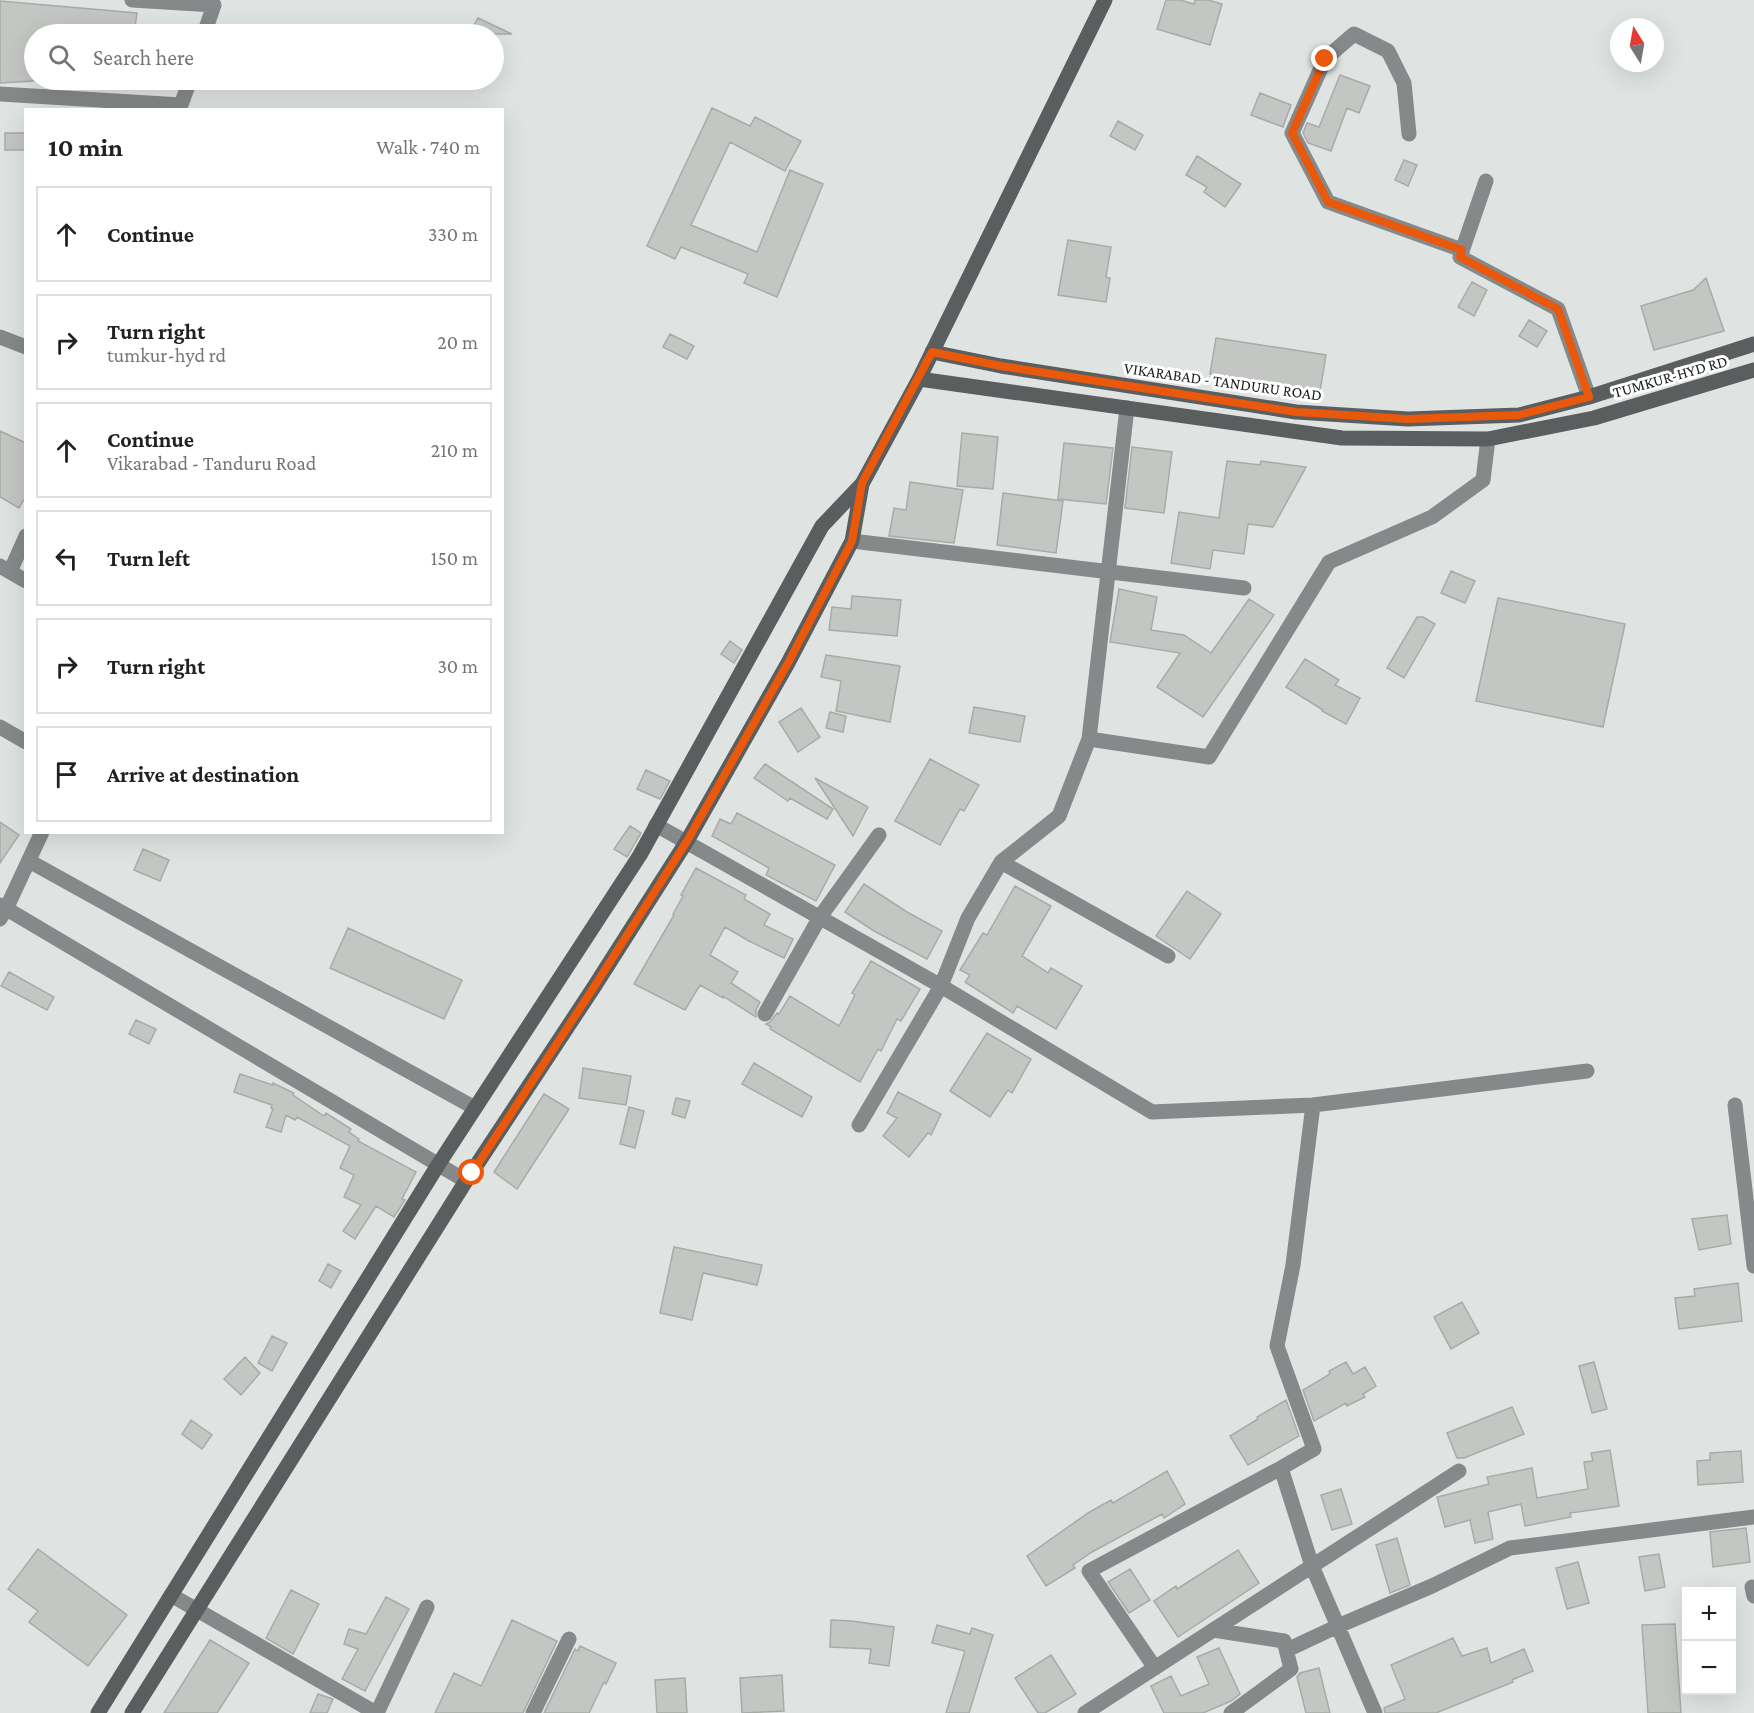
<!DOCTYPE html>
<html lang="en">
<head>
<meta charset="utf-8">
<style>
	:root { --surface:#fff; --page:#f6f6f6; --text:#202124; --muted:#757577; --line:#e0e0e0 }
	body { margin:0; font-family:"Crimson Pro",serif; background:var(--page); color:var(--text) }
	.controls { position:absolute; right:18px; bottom:18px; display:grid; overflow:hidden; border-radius:0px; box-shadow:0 6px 24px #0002 }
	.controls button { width:54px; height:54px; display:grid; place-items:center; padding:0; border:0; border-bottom:2px solid var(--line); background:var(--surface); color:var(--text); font:30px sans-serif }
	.compass { position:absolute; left:1610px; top:18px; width:54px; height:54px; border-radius:50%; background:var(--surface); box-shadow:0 6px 24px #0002; rotate:349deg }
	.stop { position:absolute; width:18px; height:18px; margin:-14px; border:4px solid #ea580c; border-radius:50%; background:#fff }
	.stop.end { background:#ea580c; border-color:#fff; box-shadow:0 2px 6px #0008 }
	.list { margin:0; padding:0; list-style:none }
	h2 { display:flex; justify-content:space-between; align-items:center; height:78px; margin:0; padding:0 24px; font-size:26px }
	h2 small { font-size:20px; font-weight:400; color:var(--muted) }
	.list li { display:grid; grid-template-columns:39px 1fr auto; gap:18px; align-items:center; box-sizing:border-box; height:96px; margin:0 12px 12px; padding:0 12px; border:2px solid var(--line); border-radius:0px }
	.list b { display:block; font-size:22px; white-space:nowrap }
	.list p { margin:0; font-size:20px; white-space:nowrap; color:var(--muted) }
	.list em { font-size:20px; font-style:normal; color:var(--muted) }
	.icon { flex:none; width:33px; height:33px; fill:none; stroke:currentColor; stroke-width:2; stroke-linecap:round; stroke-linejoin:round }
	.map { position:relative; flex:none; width:1754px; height:1713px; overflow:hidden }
	.search { position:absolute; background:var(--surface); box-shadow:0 6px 24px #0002; left:24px; top:24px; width:480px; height:66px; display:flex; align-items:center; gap:15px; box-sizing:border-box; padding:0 21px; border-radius:33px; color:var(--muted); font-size:22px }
	.panel { position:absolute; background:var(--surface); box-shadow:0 6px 24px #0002; left:24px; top:108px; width:480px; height:726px; border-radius:0px }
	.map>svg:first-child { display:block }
	.building { fill:#c3c6c2; stroke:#a8aba7; stroke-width:1.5 }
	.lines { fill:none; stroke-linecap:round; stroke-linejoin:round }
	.minor { stroke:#868989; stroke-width:15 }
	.secondary { stroke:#5b5e5e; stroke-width:15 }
	.route { stroke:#ea580c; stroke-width:8 }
	.labels { text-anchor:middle; stroke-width:6; stroke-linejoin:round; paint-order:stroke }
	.street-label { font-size:16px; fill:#1c1e1d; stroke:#fff }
</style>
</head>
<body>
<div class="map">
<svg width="1754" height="1713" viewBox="0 0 1754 1713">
	<rect width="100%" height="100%" fill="#dfe4e2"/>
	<path class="building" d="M 1166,0 L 1180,0 L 1194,4 L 1195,0 L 1208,0 L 1222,4 L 1210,45 L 1157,29 Z
		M 0,1 L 137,13 L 134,34 L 34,34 L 34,81 L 0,83 Z
		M 478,18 L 512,34 L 469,34 Z
		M 1340,75 L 1370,86 L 1359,113 L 1347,108 L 1331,151 L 1308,143 L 1303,133 L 1307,123 L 1319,127 Z
		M 1260,93 L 1291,105 L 1283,127 L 1251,115 Z
		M 712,108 L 750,126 L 755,117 L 801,141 L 785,171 L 730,142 L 691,225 L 757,252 L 790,170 L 823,184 L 777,297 L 744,283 L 748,274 L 681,247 L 675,259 L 647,246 Z
		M 1118,121 L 1143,135 L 1135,150 L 1110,136 Z
		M 5,133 L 26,133 L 26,150 L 5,150 Z
		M 1197,156 L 1241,184 L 1225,207 L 1204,192 L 1207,187 L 1186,175 Z
		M 1404,160 L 1417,165 L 1408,186 L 1395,180 Z
		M 1068,240 L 1111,247 L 1106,277 L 1110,278 L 1106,302 L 1058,295 Z
		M 1706,278 L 1724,331 L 1654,350 L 1641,306 L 1693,290 Z
		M 1472,282 L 1487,290 L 1474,316 L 1458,307 Z
		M 1529,320 L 1547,331 L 1537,347 L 1519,336 Z
		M 670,334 L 694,346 L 687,359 L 663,347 Z
		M 1216,338 L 1326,355 L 1320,391 L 1210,374 Z
		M 0,431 L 26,443 L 26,496 L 19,508 L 0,497 Z
		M 962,433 L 998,437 L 993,489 L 957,486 Z
		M 1064,443 L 1113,448 L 1106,504 L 1058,499 Z
		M 1132,447 L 1172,452 L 1164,513 L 1125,508 Z
		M 1227,461 L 1260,465 L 1261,461 L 1306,467 L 1273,527 L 1248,524 L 1244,554 L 1213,550 L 1210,569 L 1171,563 L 1179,512 L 1219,518 Z
		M 910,482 L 963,490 L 954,543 L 889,536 L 894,508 L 906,510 Z
		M 1003,493 L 1063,501 L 1056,553 L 997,545 Z
		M 1451,571 L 1475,581 L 1465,603 L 1441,593 Z
		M 1119,589 L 1157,597 L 1151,630 L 1184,635 L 1211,653 L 1249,599 L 1274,615 L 1203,717 L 1157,687 L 1180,653 L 1110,642 Z
		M 852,596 L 901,600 L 897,636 L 829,630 L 832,607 L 851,609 Z
		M 1498,598 L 1625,624 L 1603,727 L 1476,701 Z
		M 1417,617 L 1423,617 L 1435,624 L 1404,678 L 1387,668 Z
		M 730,641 L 742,650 L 734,663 L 721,654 Z
		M 826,655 L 900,666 L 890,722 L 836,711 L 841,681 L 821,677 Z
		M 1305,659 L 1339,680 L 1335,685 L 1360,698 L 1346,724 L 1322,711 L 1323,710 L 1286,687 Z
		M 974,707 L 1025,716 L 1020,742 L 969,733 Z
		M 801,708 L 820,737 L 798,752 L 779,722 Z
		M 830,712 L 846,716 L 843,732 L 826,728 Z
		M 930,759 L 979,785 L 964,811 L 960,809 L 940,845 L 895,821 Z
		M 765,764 L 833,809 L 827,819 L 790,798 L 788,801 L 754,778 Z
		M 646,770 L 670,781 L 660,799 L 637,789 Z
		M 815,778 L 868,807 L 853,836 Z
		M 737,813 L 835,865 L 816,901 L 766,875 L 769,868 L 712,836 L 720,819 L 731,824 Z
		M 0,822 L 19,835 L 0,863 Z
		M 630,826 L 641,833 L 627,857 L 614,849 Z
		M 143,849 L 169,860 L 160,881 L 134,870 Z
		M 696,868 L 746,895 L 744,899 L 770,914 L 764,925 L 793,939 L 784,958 L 749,941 L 725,927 L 710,955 L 738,972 L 731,983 L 760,1002 L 756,1010 L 756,1017 L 723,996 L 723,998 L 700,985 L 685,1010 L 634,984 L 674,915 L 673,914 L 683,896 L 681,895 Z
		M 864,884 L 907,912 L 942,931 L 927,959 L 874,931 L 845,912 Z
		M 1015,886 L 1051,906 L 1022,956 L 1048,973 L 1051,968 L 1082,986 L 1056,1029 L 1017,1006 L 1013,1013 L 965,982 L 970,975 L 960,970 L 983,933 L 987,935 Z
		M 1187,891 L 1221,914 L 1190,959 L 1156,936 Z
		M 348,928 L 462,980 L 444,1019 L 330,968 Z
		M 871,961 L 920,989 L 901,1021 L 897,1019 L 881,1051 L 878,1049 L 860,1082 L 770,1029 L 771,1027 L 766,1024 L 770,1022 L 777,1013 L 779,1014 L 790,996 L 839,1026 L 855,995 L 852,993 Z
		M 9,972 L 54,997 L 47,1010 L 1,986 Z
		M 136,1020 L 156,1029 L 149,1044 L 129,1034 Z
		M 987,1033 L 1031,1059 L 1012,1093 L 1008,1090 L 990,1117 L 950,1091 Z
		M 754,1063 L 812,1097 L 802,1117 L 742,1084 Z
		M 583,1068 L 631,1076 L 626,1105 L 579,1098 Z
		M 240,1074 L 273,1085 L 273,1083 L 294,1093 L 293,1095 L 324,1116 L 326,1113 L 351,1129 L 349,1132 L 359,1139 L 358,1141 L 416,1172 L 402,1199 L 405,1200 L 394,1217 L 376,1206 L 355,1239 L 343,1231 L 361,1205 L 344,1197 L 354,1175 L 340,1168 L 350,1146 L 297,1117 L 295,1120 L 286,1115 L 281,1132 L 266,1127 L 273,1109 L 271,1108 L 272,1105 L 234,1092 Z
		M 898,1092 L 941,1114 L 931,1135 L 928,1133 L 909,1157 L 883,1136 L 897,1118 L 887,1113 Z
		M 544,1094 L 569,1109 L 517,1189 L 494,1172 Z
		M 676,1098 L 690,1101 L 685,1118 L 672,1114 Z
		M 629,1107 L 644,1111 L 635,1148 L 620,1144 Z
		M 1727,1215 L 1731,1244 L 1699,1250 L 1692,1219 Z
		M 674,1247 L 762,1265 L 757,1285 L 703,1273 L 692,1320 L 660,1313 Z
		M 328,1264 L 341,1271 L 331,1288 L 319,1281 Z
		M 1738,1283 L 1742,1321 L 1679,1329 L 1675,1298 L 1695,1296 L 1694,1289 Z
		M 1462,1302 L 1479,1333 L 1451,1349 L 1434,1317 Z
		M 272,1336 L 287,1343 L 272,1371 L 258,1363 Z
		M 245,1357 L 260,1373 L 241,1395 L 224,1379 Z
		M 1346,1362 L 1353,1374 L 1365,1367 L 1376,1386 L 1363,1394 L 1365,1397 L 1347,1406 L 1346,1403 L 1314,1421 L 1303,1390 L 1330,1374 L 1329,1371 Z
		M 1594,1362 L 1607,1409 L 1592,1413 L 1579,1366 Z
		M 1286,1400 L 1299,1436 L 1248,1465 L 1230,1436 L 1258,1419 L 1257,1417 Z
		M 1512,1407 L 1524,1434 L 1464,1458 L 1457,1458 L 1447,1433 Z
		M 191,1420 L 212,1435 L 202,1449 L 182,1434 Z
		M 1610,1450 L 1619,1506 L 1570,1513 L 1571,1517 L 1525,1526 L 1521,1504 L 1488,1512 L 1493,1539 L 1475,1543 L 1470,1520 L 1445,1527 L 1437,1497 L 1489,1484 L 1487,1477 L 1532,1468 L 1537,1498 L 1588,1489 L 1584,1462 L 1593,1461 L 1591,1453 Z
		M 1741,1451 L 1743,1482 L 1698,1485 L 1697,1461 L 1710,1460 L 1710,1453 Z
		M 1167,1471 L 1185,1504 L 1164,1518 L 1162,1514 L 1092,1552 L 1073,1565 L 1075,1568 L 1046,1586 L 1027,1556 L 1088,1513 L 1111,1500 L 1113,1503 Z
		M 1341,1489 L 1352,1524 L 1332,1530 L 1321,1495 Z
		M 1746,1528 L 1750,1562 L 1713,1567 L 1710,1532 Z
		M 1397,1538 L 1410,1585 L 1390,1593 L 1376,1545 Z
		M 38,1549 L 127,1615 L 88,1666 L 29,1622 L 38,1611 L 8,1589 Z
		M 1238,1550 L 1259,1583 L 1178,1637 L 1154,1601 L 1176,1586 L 1177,1589 Z
		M 1659,1554 L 1665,1587 L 1645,1591 L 1639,1557 Z
		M 1578,1562 L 1589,1603 L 1567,1609 L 1556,1568 Z
		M 1130,1569 L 1150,1600 L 1129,1613 L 1108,1582 Z
		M 291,1590 L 319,1604 L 293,1654 L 266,1638 Z
		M 386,1597 L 409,1609 L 365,1691 L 342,1679 L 358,1649 L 344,1644 L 349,1629 L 366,1634 Z
		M 512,1620 L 557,1641 L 523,1713 L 435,1713 L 454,1673 L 481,1686 Z
		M 831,1620 L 852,1621 L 894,1627 L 889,1666 L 869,1663 L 871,1649 L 830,1647 Z
		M 1675,1624 L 1681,1713 L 1648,1713 L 1642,1625 Z
		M 937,1625 L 970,1634 L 972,1628 L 993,1635 L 969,1713 L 946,1713 L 965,1651 L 932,1643 Z
		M 1453,1638 L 1462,1656 L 1487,1648 L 1491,1663 L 1524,1649 L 1533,1671 L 1512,1680 L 1513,1682 L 1436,1713 L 1385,1713 L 1384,1708 L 1405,1699 L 1391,1665 Z
		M 210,1640 L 249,1663 L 217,1713 L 164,1713 Z
		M 580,1646 L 616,1663 L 606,1684 L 604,1682 L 589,1713 L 544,1713 L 575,1649 L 578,1651 Z
		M 1219,1648 L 1240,1694 L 1231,1701 L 1203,1713 L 1164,1713 L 1151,1686 L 1171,1676 L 1181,1696 L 1209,1684 L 1197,1657 Z
		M 1051,1655 L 1076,1694 L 1045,1713 L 1038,1713 L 1015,1678 Z
		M 1319,1668 L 1330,1713 L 1306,1713 L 1297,1677 L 1300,1673 Z
		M 782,1675 L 784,1711 L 742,1713 L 740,1678 Z
		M 685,1678 L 687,1713 L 657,1713 L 655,1680 Z
		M 318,1694 L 333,1699 L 327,1713 L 310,1713 Z"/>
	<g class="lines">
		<path class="minor" d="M 132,0 L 214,5 L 204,34
			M 0,94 L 181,105 L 190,80
			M 1409,134 L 1404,83 L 1388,51 L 1354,34 L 1325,59 L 1292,133 L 1328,202 L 1462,250
			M 1486,181 L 1460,257 L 1558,309 L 1589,397
			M 0,337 L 26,347
			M 852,541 L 1244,588
			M 0,566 L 26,581
			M 10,572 L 26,536
			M 0,727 L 26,742
			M 1089,739 L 1127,408
			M 656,825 L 941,986 L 1152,1112 L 1313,1105 L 1587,1071
			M 29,861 L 475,1108
			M 1001,862 L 1059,816 L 1089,739 L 1209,757 L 1329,562 L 1432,517 L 1483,480 L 1488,439
			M 0,905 L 466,1181
			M 0,919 L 6,909 L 42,832
			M 765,1014 L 820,917 L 879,835
			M 1313,1105 L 1293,1265 L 1277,1346 L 1314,1449 L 1281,1468 L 1312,1566 L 1375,1713
			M 1735,1105 L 1754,1266
			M 859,1125 L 941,986 L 968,918 L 1001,862 L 1168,956
			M 1752,1587 L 1754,1596
			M 171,1595 L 376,1713
			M 1213,1630 L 1284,1641 L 1291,1669 L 1231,1713
			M 1287,1650 L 1338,1626 L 1432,1586 L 1510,1548 L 1754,1517
			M 1155,1668 L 1089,1571 L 1281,1468
			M 377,1713 L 427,1607
			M 533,1713 L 569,1639
			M 1085,1713 L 1459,1471"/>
		<path class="secondary" d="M 932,352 L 1001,366 L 1296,412 L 1408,419 L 1519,415 L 1589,397 L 1754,344
			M 919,379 L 1342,438 L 1488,439 L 1594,418 L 1754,370
			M 98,1713 L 438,1165 L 640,855 L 822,526 L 862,484 L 919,379 L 1105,0
			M 132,1713 L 466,1181 L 594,987 L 687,841 L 788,663 L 852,541 L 862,484"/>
	</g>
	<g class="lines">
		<path class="route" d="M 472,1173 L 594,987 L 687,841 L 788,663 L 852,541 L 862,483 L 932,352 L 1001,366 L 1296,412 L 1408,419 L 1519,415 L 1589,397 L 1558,309 L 1460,257 L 1462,250 L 1328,202 L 1292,133 L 1325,59"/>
	</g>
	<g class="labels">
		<g class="street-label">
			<text transform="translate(1670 376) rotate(-16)" y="6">TUMKUR-HYD RD</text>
			<text transform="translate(1223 381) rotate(8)" y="6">VIKARABAD - TANDURU ROAD</text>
		</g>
	</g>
</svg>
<div class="controls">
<button>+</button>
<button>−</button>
</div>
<svg class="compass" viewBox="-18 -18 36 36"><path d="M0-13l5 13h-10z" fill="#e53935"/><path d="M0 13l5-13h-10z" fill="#757577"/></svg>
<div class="stop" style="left:472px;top:1173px"></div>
<div class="stop end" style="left:1325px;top:59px"></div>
<div class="search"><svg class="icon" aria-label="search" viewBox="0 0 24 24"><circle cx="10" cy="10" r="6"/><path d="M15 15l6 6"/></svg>Search here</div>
<section class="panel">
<h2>10 min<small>Walk · 740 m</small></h2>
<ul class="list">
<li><svg class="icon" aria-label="ahead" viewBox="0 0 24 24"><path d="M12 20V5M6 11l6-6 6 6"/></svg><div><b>Continue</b></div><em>330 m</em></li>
<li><svg class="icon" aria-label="right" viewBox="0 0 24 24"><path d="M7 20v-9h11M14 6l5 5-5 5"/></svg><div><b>Turn right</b><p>tumkur-hyd rd</p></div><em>20 m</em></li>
<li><svg class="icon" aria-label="ahead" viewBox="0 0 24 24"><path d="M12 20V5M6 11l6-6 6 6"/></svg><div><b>Continue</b><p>Vikarabad - Tanduru Road</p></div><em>210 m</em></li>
<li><svg class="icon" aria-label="left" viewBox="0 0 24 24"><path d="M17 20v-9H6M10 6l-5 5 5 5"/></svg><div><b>Turn left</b></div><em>150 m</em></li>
<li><svg class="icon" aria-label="right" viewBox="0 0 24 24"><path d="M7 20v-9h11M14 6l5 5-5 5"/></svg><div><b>Turn right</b></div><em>30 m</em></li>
<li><svg class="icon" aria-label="arrive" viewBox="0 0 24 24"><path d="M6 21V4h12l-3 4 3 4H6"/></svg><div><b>Arrive at destination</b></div></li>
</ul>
</section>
</div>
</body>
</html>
